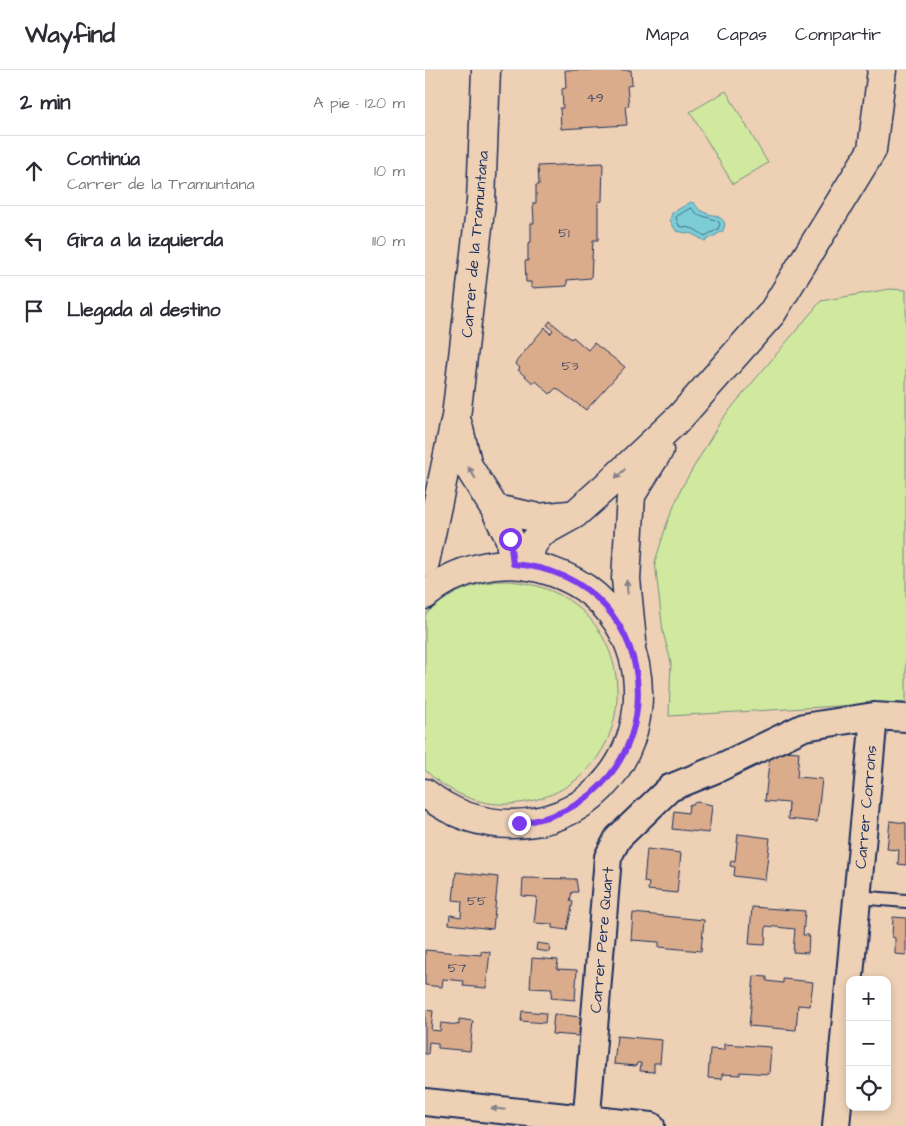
<!DOCTYPE html>
<html lang="es">
<head>
<meta charset="utf-8">
<style>
	:root { --surface:#fff; --page:#f2f2f3; --text:#2b2b33; --muted:#7c7c81; --line:#e1e1e2 }
	body { margin:0; font-family:"Architects Daughter",sans-serif; background:var(--page); color:var(--text) }
	.controls { position:absolute; right:15px; bottom:15px; display:grid; overflow:hidden; border-radius:10px; box-shadow:0 2px 8px #0003 }
	.controls button { width:45px; height:45px; display:grid; place-items:center; padding:0; border:0; border-bottom:1px solid var(--line); background:var(--surface); color:var(--text); font:25px sans-serif }
	.stop { position:absolute; width:15px; height:15px; margin:-11px; border:4px solid #7c3aed; border-radius:50%; background:#fff }
	.stop.end { background:#7c3aed; border-color:#fff; box-shadow:0 1px 5px #0008 }
	.list { margin:0; padding:0; list-style:none }
	h2 { display:flex; justify-content:space-between; align-items:center; height:65px; margin:0; padding:0 20px; font-size:21px }
	h2 small { font-size:16px; font-weight:400; color:var(--muted) }
	.list li { display:grid; grid-template-columns:32px 1fr auto; gap:15px; align-items:center; box-sizing:border-box; height:70px; padding:0 20px; border-top:1px solid var(--line) }
	.list b { display:block; font-size:19px; white-space:nowrap }
	.list p { margin:0; font-size:16px; white-space:nowrap; color:var(--muted) }
	.list em { font-size:16px; font-style:normal; color:var(--muted) }
	.icon { flex:none; width:28px; height:28px; fill:none; stroke:currentColor; stroke-width:2; stroke-linecap:round; stroke-linejoin:round }
	.map { position:relative; flex:none; width:481px; height:1056px; overflow:hidden }
	header { display:flex; align-items:center; gap:30px; box-sizing:border-box; height:70px; padding:0 25px; background:var(--surface); border-bottom:1px solid var(--line) }
	header strong { font-size:24px }
	nav { display:flex; gap:28px; margin-inline-start:auto; font-size:18px }
	main { display:flex }
	aside { flex:1; background:var(--surface) }
	.map>svg:first-child { display:block }
	.green { fill:#d0e99f; stroke:#768c7e }
	.water { fill:#7dcdd6; stroke:#568ea6 }
	.lines { fill:none; stroke-linecap:round; stroke-linejoin:round }
	.shore { stroke:#426e8e; stroke-width:1 }
	.building { fill:#daac8c; stroke:#1b2f5e }
	.lane-casing { stroke:#1b2f5e; stroke-width:16 }
	.street-casing { stroke:#1b2f5e; stroke-width:30 }
	.secondary-casing { stroke:#1b2f5e; stroke-width:31 }
	.lane { stroke:#eed1b5; stroke-width:12 }
	.street { stroke:#eed1b5; stroke-width:26 }
	.secondary { stroke:#eed1b5; stroke-width:28 }
	.oneway { fill:#84808a }
	.route { stroke:#7c3aed; stroke-width:6 }
	.labels { text-anchor:middle; stroke-width:5; stroke-linejoin:round; paint-order:stroke }
	.number-label { font-size:14px; fill:#4b4e6a }
	.street-label { font-size:16px; fill:#1b2f5e; stroke:#eed1b5 }
</style>
</head>
<body>
<header>
<strong>Wayfind</strong>
<nav><a>Mapa</a><a>Capas</a><a>Compartir</a></nav>
</header>
<main>
<aside>
<h2>2 min<small>A pie · 120 m</small></h2>
<ul class="list">
<li><svg class="icon" aria-label="ahead" viewBox="0 0 24 24"><path d="M12 20V5M6 11l6-6 6 6"/></svg><div><b>Continúa</b><p>Carrer de la Tramuntana</p></div><em>10 m</em></li>
<li><svg class="icon" aria-label="left" viewBox="0 0 24 24"><path d="M17 20v-9H6M10 6l-5 5 5 5"/></svg><div><b>Gira a la izquierda</b></div><em>110 m</em></li>
<li><svg class="icon" aria-label="arrive" viewBox="0 0 24 24"><path d="M6 21V4h12l-3 4 3 4H6"/></svg><div><b>Llegada al destino</b></div></li>
</ul>
</aside>
<div class="map">
<svg width="481" height="1056" viewBox="0 0 481 1056">
	<rect width="100%" height="100%" fill="#eed1b5"/>
	<filter id="ink" filterUnits="userSpaceOnUse"><feTurbulence type="fractalNoise" baseFrequency=".02" numOctaves="2"/><feDisplacementMap in="SourceGraphic" scale="10" xChannelSelector="R" yChannelSelector="G"/><feConvolveMatrix kernelMatrix="1 2 1 2 8 2 1 2 1" color-interpolation-filters="sRGB"/></filter>
	<g filter="url(#ink)">
		<path class="green" d="M 301,21 L 343,93 L 308,114 L 265,42 Z
			M 464,219 L 481,220 L 481,632 L 244,646 L 246,592 L 238,562 L 230,492 L 242,453 L 257,417 L 297,349 L 396,231 Z
			M 81,511 C 227,518 230,723 85,734 C 53,736 23,722 0,700 L 0,545 C 22,524 50,511 81,511 Z"/>
		<path class="water" d="M 266,132 C 272,134 271,137 275,140 C 284,147 295,142 300,154 L 298,161 L 280,171 L 267,164 L 251,161 L 245,150 L 247,143 Z"/>
		<g class="lines">
			<path class="shore" d="M 266,138 L 272,144 L 293,151 L 295,154 L 293,159 L 280,166 L 269,159 L 254,156 L 251,147 Z"/>
		</g>
		<path class="building" d="M 140,0 L 206,0 L 207,15 L 202,16 L 204,36 L 200,36 L 202,55 L 136,59 L 135,38 L 138,38 L 137,19 L 141,18 Z
			M 178,93 L 177,131 L 173,132 L 173,170 L 168,170 L 166,208 L 142,210 L 142,216 L 106,218 L 106,212 L 101,212 L 100,191 L 103,191 L 103,173 L 106,172 L 106,153 L 109,153 L 108,133 L 111,133 L 111,115 L 114,115 L 113,96 Z
			M 125,251 L 146,269 L 148,267 L 163,280 L 169,273 L 200,297 L 161,340 L 131,318 L 125,324 L 111,311 L 108,313 L 93,300 L 95,298 L 90,293 L 120,257 L 125,264 L 128,260 L 122,255 Z
			M 358,681 L 374,682 L 372,707 L 397,709 L 392,752 L 363,749 L 364,733 L 340,731 L 345,683 L 358,684 Z
			M 272,732 L 287,735 L 284,763 L 247,759 L 249,741 L 263,743 L 264,735 Z
			M 465,751 L 481,753 L 481,795 L 473,794 L 474,780 L 462,779 Z
			M 313,764 L 345,768 L 340,810 L 309,806 L 310,797 L 305,796 L 306,790 L 310,791 Z
			M 222,779 L 256,783 L 252,823 L 223,820 L 224,813 L 219,812 Z
			M 31,802 L 73,807 L 68,859 L 24,854 L 25,845 L 36,847 L 37,831 L 28,830 Z
			M 98,808 L 151,809 L 153,822 L 147,822 L 145,831 L 148,832 L 142,860 L 127,858 L 127,854 L 109,853 L 112,827 L 97,826 Z
			M 327,837 L 380,841 L 378,865 L 384,865 L 383,883 L 368,882 L 370,859 L 341,856 L 340,875 L 324,874 Z
			M 208,843 L 279,850 L 276,881 L 234,877 L 234,872 L 206,870 Z
			M 468,847 L 481,848 L 481,885 L 470,884 L 470,868 L 467,867 Z
			M 112,873 L 125,875 L 124,882 L 111,880 Z
			M 0,880 L 56,885 L 56,881 L 65,882 L 61,918 L 38,916 L 39,911 L 18,909 L 17,917 L 0,915 Z
			M 107,888 L 133,890 L 132,899 L 152,900 L 150,930 L 126,928 L 127,919 L 105,918 Z
			M 329,906 L 342,907 L 342,911 L 358,913 L 358,909 L 388,912 L 385,936 L 373,935 L 371,960 L 324,956 Z
			M 0,940 L 8,941 L 6,960 L 15,961 L 16,953 L 34,955 L 34,949 L 48,951 L 45,981 L 13,978 L 13,973 L 4,972 L 3,984 L 0,984 Z
			M 97,941 L 121,943 L 120,953 L 96,951 Z
			M 129,944 L 156,947 L 154,966 L 127,964 Z
			M 192,966 L 237,970 L 235,993 L 229,993 L 229,1002 L 215,1001 L 216,993 L 212,993 L 211,996 L 189,994 Z
			M 299,974 L 346,977 L 344,1004 L 315,1002 L 315,1005 L 297,1004 L 297,1009 L 283,1008 L 285,979 L 299,980 Z"/>
		<g class="lines">
			<g class="lane-casing">
				<path id="lane" d="M 432,827 L 481,831"/>
			</g>
			<g class="street-casing">
				<path id="street" d="M 0,1032 L 226,1056
					M 161,1056 L 183,787 L 193,768 L 245,718 L 294,698 L 379,657 L 449,646 L 481,648
					M 411,1056 L 449,646"/>
			</g>
			<g class="secondary-casing">
				<path id="secondary" d="M 33,355 L 43,396 L 70,439 L 85,469 L 88,494
					M 70,439 L 114,448 L 144,445
					M 0,492 L 31,347 L 56,131 L 61,0
					M 102,496 L 107,475 L 116,463 L 150,444 L 187,411 L 256,346 L 347,243 L 447,80 L 457,0
					M 0,525 C 30,499 75,488 114,498 C 261,534 238,751 87,754 C 55,754 25,743 0,723
					M 207,571 L 201,509 L 206,425 L 234,380"/>
			</g>
			<use href="#lane" class="lane"/>
			<use href="#street" class="street"/>
			<use href="#secondary" class="secondary"/>
		</g>
		<defs><path id="oneway-solid" d="M-6-.8H1V-3.2L6.5 0L1 3.2V.8H-6Z" transform="scale(1.25)"/></defs>
		<g class="oneway">
			<use href="#oneway-solid" transform="translate(47 403) rotate(-122)"/>
			<use href="#oneway-solid" transform="translate(195 404) rotate(136)"/>
			<use href="#oneway-solid" transform="translate(202 517) rotate(-95)"/>
			<use href="#oneway-solid" transform="translate(73 1039) rotate(-174)"/>
		</g>
	</g>
	<g class="lines" filter="url(#ink)">
		<path class="route" d="M 85,469 L 88,494 C 251,506 256,733 94,753"/>
	</g>
	<g class="labels">
		<g class="number-label">
			<text x="170" y="32">49</text>
			<text x="139" y="167">51</text>
			<text x="145" y="300">53</text>
			<text x="52" y="835">55</text>
			<text x="32" y="902">57</text>
		</g>
		<g class="street-label">
			<text transform="translate(49 174) rotate(-85)" y="6">Carrer de la Tramuntana</text>
			<text transform="translate(440 737) rotate(-85)" y="6">Carrer Corrons</text>
			<text transform="translate(176 870) rotate(-85)" y="6">Carrer Pere Quart</text>
		</g>
	</g>
</svg>
<div class="controls">
<button>+</button>
<button>−</button>
<button><svg class="icon" aria-label="locate" viewBox="0 0 24 24"><circle cx="12" cy="12" r="6"/><path d="M12 2v4M12 18v4M2 12h4M18 12h4"/></svg></button>
</div>
<div class="stop" style="left:85px;top:469px"></div>
<div class="stop end" style="left:94px;top:753px"></div>
</div>
</main>
</body>
</html>
